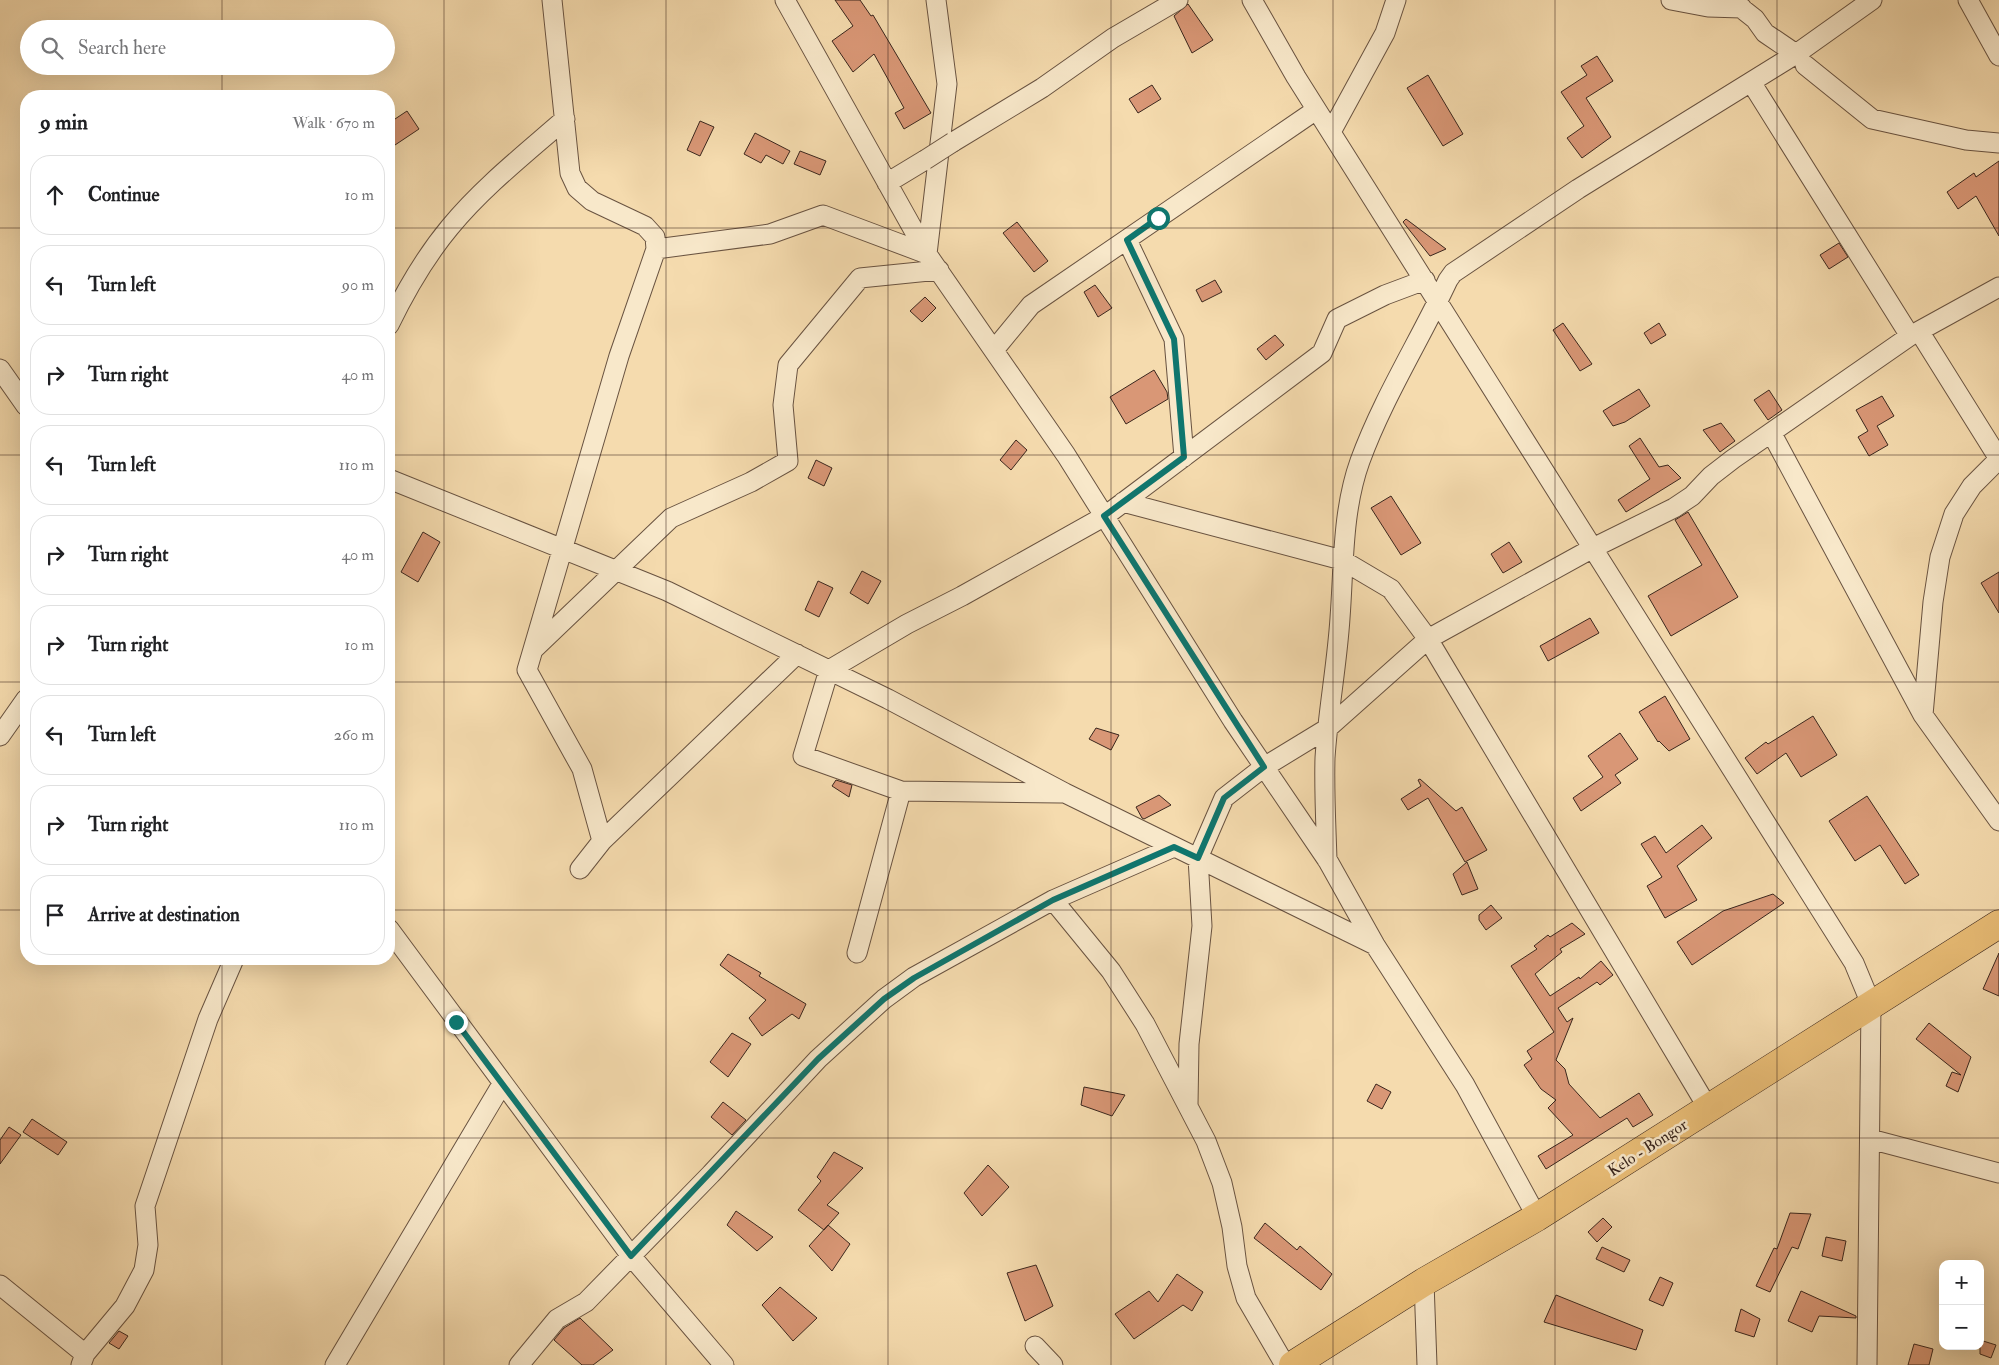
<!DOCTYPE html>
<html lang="en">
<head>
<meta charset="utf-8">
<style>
	:root { --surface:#fff; --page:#f2f2f2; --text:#202124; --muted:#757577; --line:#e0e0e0 }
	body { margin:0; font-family:"IM FELL Double Pica",serif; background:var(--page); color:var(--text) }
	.controls { position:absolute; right:15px; bottom:15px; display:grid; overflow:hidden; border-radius:10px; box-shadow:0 5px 20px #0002 }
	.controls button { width:45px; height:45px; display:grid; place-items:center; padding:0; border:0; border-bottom:1px solid var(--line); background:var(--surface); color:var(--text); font:25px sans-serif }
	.stop { position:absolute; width:15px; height:15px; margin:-11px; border:4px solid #0f766e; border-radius:50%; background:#fff }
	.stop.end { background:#0f766e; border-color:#fff; box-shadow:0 1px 5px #0008 }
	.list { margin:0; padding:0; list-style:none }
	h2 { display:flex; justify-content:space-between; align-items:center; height:65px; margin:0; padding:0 20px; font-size:21px }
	h2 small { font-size:16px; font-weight:400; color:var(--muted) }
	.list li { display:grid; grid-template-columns:32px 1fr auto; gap:15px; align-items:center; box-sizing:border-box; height:80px; margin:0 10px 10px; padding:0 10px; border:1px solid var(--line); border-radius:20px }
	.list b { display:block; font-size:19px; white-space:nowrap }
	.list em { font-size:16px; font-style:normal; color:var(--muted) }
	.icon { flex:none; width:28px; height:28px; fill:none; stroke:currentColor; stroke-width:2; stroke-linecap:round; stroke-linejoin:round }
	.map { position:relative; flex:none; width:1999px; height:1365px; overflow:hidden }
	.search { position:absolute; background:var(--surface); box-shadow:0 5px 20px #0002; left:20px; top:20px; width:375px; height:55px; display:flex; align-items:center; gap:12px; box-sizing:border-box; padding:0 18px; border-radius:28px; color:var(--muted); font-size:19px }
	.panel { position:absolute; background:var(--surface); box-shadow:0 5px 20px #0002; left:20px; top:90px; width:375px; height:875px; border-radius:20px }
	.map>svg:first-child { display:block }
	.building { fill:#d99776; stroke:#3a261d }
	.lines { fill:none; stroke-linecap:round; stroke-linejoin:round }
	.street-casing { stroke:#695341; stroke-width:21 }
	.highway-casing { stroke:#3a261d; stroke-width:29 }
	.street { stroke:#f8e8ca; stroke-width:19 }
	.highway { stroke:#eabe77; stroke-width:28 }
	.street-bridge-casing { stroke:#695341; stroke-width:21; stroke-linecap:butt }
	.street-bridge { stroke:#f8e8ca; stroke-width:19 }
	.route { stroke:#0f766e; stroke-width:6 }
	.grid { fill:none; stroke:#3a261d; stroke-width:1; stroke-opacity:0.55 }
	.labels { text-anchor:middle; stroke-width:5; stroke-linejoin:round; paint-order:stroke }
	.street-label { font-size:16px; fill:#3a261d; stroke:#f8e8ca }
</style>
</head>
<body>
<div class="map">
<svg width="1999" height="1365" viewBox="0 0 1999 1365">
	<rect width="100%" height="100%" fill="#f5dbae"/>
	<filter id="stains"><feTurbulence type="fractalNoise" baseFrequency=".004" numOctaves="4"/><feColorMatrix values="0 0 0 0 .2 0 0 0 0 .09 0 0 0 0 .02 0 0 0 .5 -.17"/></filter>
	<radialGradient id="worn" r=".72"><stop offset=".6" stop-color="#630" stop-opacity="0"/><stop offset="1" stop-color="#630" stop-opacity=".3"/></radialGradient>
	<path class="building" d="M 835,0 L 860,0 L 871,16 L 873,15 L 931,113 L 904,129 L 895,113 L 904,108 L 874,54 L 853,72 L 832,41 L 853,26 Z
		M 1188,4 L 1213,40 L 1192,53 L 1174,16 Z
		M 1597,56 L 1613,81 L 1586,98 L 1611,137 L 1582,158 L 1567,138 L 1584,126 L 1561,92 L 1587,75 L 1581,66 Z
		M 1428,75 L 1463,134 L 1443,146 L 1407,88 Z
		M 1152,85 L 1161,99 L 1138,113 L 1129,99 Z
		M 407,111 L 419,129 L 389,149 L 389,123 Z
		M 700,121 L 714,127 L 700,156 L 687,150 Z
		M 755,133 L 790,151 L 783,164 L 766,155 L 761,163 L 744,154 Z
		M 800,151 L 826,161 L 820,175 L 794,164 Z
		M 1999,161 L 1999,236 L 1976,196 L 1958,209 L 1947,192 L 1974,173 L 1976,177 Z
		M 1406,219 L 1446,249 L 1430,256 L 1403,222 Z
		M 1017,222 L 1048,261 L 1034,272 L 1003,233 Z
		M 1839,243 L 1848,257 L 1829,269 L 1820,255 Z
		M 1215,280 L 1222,292 L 1202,302 L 1196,290 Z
		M 1095,285 L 1112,308 L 1098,317 L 1084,292 Z
		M 925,297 L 936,308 L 922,322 L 910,311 Z
		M 1563,323 L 1592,364 L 1580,371 L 1553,330 Z
		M 1659,323 L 1666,335 L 1651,344 L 1644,333 Z
		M 1275,335 L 1284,345 L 1266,360 L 1257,349 Z
		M 1154,370 L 1167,392 L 1168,399 L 1126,424 L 1110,397 Z
		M 1639,389 L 1650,406 L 1625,422 L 1613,426 L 1603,411 Z
		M 1769,390 L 1782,410 L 1768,420 L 1754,400 Z
		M 1882,396 L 1894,416 L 1877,426 L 1888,445 L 1869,456 L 1858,437 L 1868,431 L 1856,410 Z
		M 1721,423 L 1735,441 L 1720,452 L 1703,430 Z
		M 1640,438 L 1659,467 L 1668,465 L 1681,478 L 1626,512 L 1618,500 L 1650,479 L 1629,446 Z
		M 1016,440 L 1027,450 L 1011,470 L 1000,460 Z
		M 816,460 L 832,468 L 824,486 L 808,478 Z
		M 1391,496 L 1421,543 L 1401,555 L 1371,508 Z
		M 1688,512 L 1738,597 L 1671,636 L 1648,596 L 1702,565 L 1675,520 Z
		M 423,532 L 440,542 L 418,582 L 401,572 Z
		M 1509,542 L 1522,562 L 1503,573 L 1491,554 Z
		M 862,571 L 881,581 L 868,604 L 850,593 Z
		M 1999,572 L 1999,613 L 1981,583 Z
		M 818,581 L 833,588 L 819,617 L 805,610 Z
		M 1590,618 L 1599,633 L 1548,661 L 1540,646 Z
		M 1665,696 L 1690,739 L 1669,751 L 1659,741 L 1658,742 L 1639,712 Z
		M 1813,716 L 1837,755 L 1801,777 L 1786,753 L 1757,774 L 1745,758 L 1766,742 L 1768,744 Z
		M 1096,728 L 1119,735 L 1111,750 L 1089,739 Z
		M 1620,733 L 1638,759 L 1615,775 L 1621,783 L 1581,811 L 1573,798 L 1603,777 L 1588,756 Z
		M 1420,779 L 1456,811 L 1462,807 L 1487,850 L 1465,862 L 1428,798 L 1408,810 L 1401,799 L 1421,786 L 1418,780 Z
		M 836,780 L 852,785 L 849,797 L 832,786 Z
		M 1159,795 L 1171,805 L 1144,819 L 1142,818 L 1136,807 Z
		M 1867,796 L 1919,875 L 1905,884 L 1880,845 L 1855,861 L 1829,821 Z
		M 1702,825 L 1712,838 L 1677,866 L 1697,900 L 1665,918 L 1647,886 L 1662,877 L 1641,844 L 1655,836 L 1666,853 Z
		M 1467,862 L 1478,889 L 1462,895 L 1453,874 Z
		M 1773,894 L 1784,903 L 1692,965 L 1677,942 L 1723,911 Z
		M 1491,905 L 1502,918 L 1486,930 L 1479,920 L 1479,915 Z
		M 1572,923 L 1585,934 L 1560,949 L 1562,952 L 1535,974 L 1550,996 L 1579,977 L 1580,979 L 1601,961 L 1613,975 L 1600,985 L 1597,982 L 1558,1008 L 1567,1022 L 1573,1018 L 1556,1060 L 1565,1069 L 1569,1084 L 1600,1118 L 1639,1093 L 1653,1115 L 1633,1127 L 1627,1118 L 1546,1169 L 1538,1156 L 1573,1135 L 1548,1108 L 1556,1100 L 1541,1089 L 1524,1065 L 1532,1059 L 1527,1051 L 1554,1032 L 1511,966 L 1537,949 L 1534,946 L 1548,935 L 1550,937 Z
		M 1999,953 L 1999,996 L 1983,989 Z
		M 728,954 L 761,973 L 759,976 L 806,1004 L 799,1019 L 792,1014 L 762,1036 L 749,1018 L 766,1000 L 720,965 Z
		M 1929,1023 L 1971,1057 L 1958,1092 L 1946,1086 L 1952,1072 L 1961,1075 L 1916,1039 Z
		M 732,1033 L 751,1044 L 728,1077 L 710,1062 Z
		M 1376,1084 L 1391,1092 L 1382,1109 L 1367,1101 Z
		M 1084,1087 L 1125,1095 L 1112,1116 L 1081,1105 Z
		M 723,1102 L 746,1120 L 732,1135 L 711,1117 Z
		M 32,1119 L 67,1142 L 58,1155 L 23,1132 Z
		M 9,1127 L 21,1135 L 0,1164 L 0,1140 Z
		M 834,1152 L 863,1168 L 827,1205 L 839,1213 L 824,1230 L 798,1210 L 821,1181 L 817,1177 Z
		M 988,1165 L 1009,1187 L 982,1216 L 964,1193 Z
		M 736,1211 L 773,1237 L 757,1251 L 727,1225 Z
		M 1790,1213 L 1811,1214 L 1798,1249 L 1792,1247 L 1770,1292 L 1756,1286 L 1774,1248 L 1777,1249 Z
		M 1603,1218 L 1612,1227 L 1597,1242 L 1588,1232 Z
		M 1265,1223 L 1297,1250 L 1300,1246 L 1332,1274 L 1321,1290 L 1254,1238 Z
		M 828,1225 L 850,1244 L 832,1271 L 809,1246 Z
		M 1826,1237 L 1846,1241 L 1842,1261 L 1822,1256 Z
		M 1602,1247 L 1630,1260 L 1624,1272 L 1596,1259 Z
		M 1036,1265 L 1053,1306 L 1025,1321 L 1007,1273 Z
		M 1177,1274 L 1203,1292 L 1192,1311 L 1183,1305 L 1134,1339 L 1115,1314 L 1149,1291 L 1158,1302 Z
		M 1660,1277 L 1673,1283 L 1663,1306 L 1649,1300 Z
		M 780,1287 L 817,1318 L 793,1341 L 762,1305 Z
		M 1801,1291 L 1856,1316 L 1856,1318 L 1819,1316 L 1812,1332 L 1788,1321 Z
		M 1556,1295 L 1643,1330 L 1636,1350 L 1544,1322 Z
		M 1741,1309 L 1760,1319 L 1754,1337 L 1735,1331 Z
		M 580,1318 L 613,1350 L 593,1365 L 582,1365 L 554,1340 L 564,1328 Z
		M 119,1331 L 128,1336 L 119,1349 L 109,1343 Z
		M 1980,1340 L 1996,1345 L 1991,1358 L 1980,1354 Z
		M 1914,1344 L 1933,1349 L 1929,1365 L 1908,1365 Z"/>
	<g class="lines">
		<g class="street-casing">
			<path id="street" d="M 552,0 L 570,173 L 577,188 L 592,201 L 645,226 L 655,237 L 656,249 L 619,356 L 527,670 L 582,769 L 602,841 L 580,869
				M 785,0 L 927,254 L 1066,455 L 1233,721 L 1328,861 L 1375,945 L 1465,1085 L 1537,1217
				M 1252,0 L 1296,77 L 1854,963 L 1871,1004 L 1867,1365
				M 1671,0 L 1708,7 L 1742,8
				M 1731,0 L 1755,19 L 1765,33 L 1796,54
				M 1968,0 L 1999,56
				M 1805,65 L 1872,119 L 1966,140 L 1999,143
				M 1751,82 L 1910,336
				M 1331,132 L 1385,33 L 1396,0
				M 953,142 L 1042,88 L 1113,38 L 1178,0
				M 887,183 L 925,160
				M 1127,240 L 1174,339 L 1184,457
				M 656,249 L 770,234 L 823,215 L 927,254 L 947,84 L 936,0
				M 389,325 C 406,290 425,257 450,227 C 483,187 525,154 565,119
				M 1919,331 L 1999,459
				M 994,350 L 1031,305 L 1316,110
				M 0,369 L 26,406
				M 1772,434 L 1923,715 L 1999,821
				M 389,479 L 667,591 L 888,699 L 1065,793 L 1375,945
				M 1123,502 L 1342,560 L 1391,589 L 1428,639 L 1708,1108
				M 534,649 L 671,518 L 751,482 L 788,461 L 783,405 L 788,365 L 860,278 L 939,270
				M 1923,715 L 1933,602 L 1940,557 L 1954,514 L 1972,486 L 1999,459
				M 0,736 L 26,699
				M 1061,793 L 901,791 L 803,756 L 829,670 L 907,624 L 962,596 L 1105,516 L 1322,353 L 1337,319 L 1385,295 L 1425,280
				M 602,841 L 797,654
				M 1327,860 C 1326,826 1324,792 1325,758 C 1328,711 1337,665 1340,618 C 1344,565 1342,511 1360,461 C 1383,398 1420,340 1448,280 L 1453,273 L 1578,189 L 1796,54 L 1872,0
				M 1053,900 L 1111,971 L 1145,1024 L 1206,1141 L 1222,1183 L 1232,1227 L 1237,1266 L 1246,1298 L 1285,1365
				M 389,929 L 631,1256 L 724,1365
				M 857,953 L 901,791
				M 1188,1105 L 1189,1044 L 1202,926 L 1198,858 L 1224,798 L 1264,767 L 1328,728 L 1428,639 L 1593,548 L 1674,508 L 1692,496 L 1711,476 L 1733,459 L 1910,336 L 1999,287
				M 1870,1139 L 1999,1173
				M 1424,1282 L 1427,1365
				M 0,1285 L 85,1354
				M 1035,1346 L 1053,1365
				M 81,1365 L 85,1354 L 125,1306 L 144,1270 L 148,1245 L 145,1206 L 208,1019 L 234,959
				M 335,1365 L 502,1084
				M 519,1365 L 557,1319 L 586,1302 L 711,1174 L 818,1059 L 884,999 L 914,977 L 1053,900 L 1174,847"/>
		</g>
		<g class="highway-casing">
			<path id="highway" d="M 1293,1365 L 1424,1282 L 1537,1217 L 1999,924"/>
		</g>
		<use href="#street" class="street"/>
		<use href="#highway" class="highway"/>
		<g class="street-bridge-casing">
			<path id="street-bridge" d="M 925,160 L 953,142"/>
		</g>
		<use href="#street-bridge" class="street-bridge"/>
	</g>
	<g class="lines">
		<path class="route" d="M 456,1022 L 631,1256 L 818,1059 L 884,999 L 914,978 L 1053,900 L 1174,847 L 1198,858 L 1224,798 L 1264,767 L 1104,516 L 1184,457 L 1174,339 L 1127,240 L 1158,218"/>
	</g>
	<path class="grid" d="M 222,0 L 222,29M 444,0 L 444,1365M 666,0 L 666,1365M 888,0 L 888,1365M 1111,0 L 1111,1365M 1333,0 L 1333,1365M 1555,0 L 1555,1365M 1777,0 L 1777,1365M 222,66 L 222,96M 0,228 L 26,228M 389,228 L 1999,228M 0,455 L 26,455M 389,455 L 1999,455M 0,682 L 26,682M 389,682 L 1999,682M 0,910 L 26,910M 389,910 L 1999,910M 222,959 L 222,1365M 0,1138 L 1999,1138"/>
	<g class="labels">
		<g class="street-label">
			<text transform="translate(1647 1147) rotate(-33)" y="6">Kelo - Bongor</text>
		</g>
	</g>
	<rect width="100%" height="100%" filter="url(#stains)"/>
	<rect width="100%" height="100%" fill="url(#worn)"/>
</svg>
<div class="controls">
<button>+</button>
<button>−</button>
</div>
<div class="stop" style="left:1158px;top:218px"></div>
<div class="stop end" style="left:456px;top:1022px"></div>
<div class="search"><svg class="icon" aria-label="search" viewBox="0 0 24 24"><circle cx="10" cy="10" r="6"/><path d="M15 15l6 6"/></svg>Search here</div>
<section class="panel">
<h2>9 min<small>Walk · 670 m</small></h2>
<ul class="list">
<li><svg class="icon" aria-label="ahead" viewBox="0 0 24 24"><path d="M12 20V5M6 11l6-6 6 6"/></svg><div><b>Continue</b></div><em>10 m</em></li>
<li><svg class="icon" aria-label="left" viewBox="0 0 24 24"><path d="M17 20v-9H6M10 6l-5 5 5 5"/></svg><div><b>Turn left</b></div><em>90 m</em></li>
<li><svg class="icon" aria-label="right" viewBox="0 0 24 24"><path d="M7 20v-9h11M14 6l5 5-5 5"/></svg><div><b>Turn right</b></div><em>40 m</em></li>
<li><svg class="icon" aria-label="left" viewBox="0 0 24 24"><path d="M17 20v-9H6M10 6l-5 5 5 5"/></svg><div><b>Turn left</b></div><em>110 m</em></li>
<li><svg class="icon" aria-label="right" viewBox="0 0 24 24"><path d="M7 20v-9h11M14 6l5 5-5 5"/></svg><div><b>Turn right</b></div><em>40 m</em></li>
<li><svg class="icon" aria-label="right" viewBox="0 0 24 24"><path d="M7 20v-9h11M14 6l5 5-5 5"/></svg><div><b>Turn right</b></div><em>10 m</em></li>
<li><svg class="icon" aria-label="left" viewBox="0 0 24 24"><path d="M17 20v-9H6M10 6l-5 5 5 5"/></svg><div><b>Turn left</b></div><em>260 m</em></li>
<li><svg class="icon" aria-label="right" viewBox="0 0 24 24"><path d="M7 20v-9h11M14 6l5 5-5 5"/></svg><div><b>Turn right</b></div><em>110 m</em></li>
<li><svg class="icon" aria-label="arrive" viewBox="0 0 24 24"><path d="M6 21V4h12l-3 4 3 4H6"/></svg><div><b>Arrive at destination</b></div></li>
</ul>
</section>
</div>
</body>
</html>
